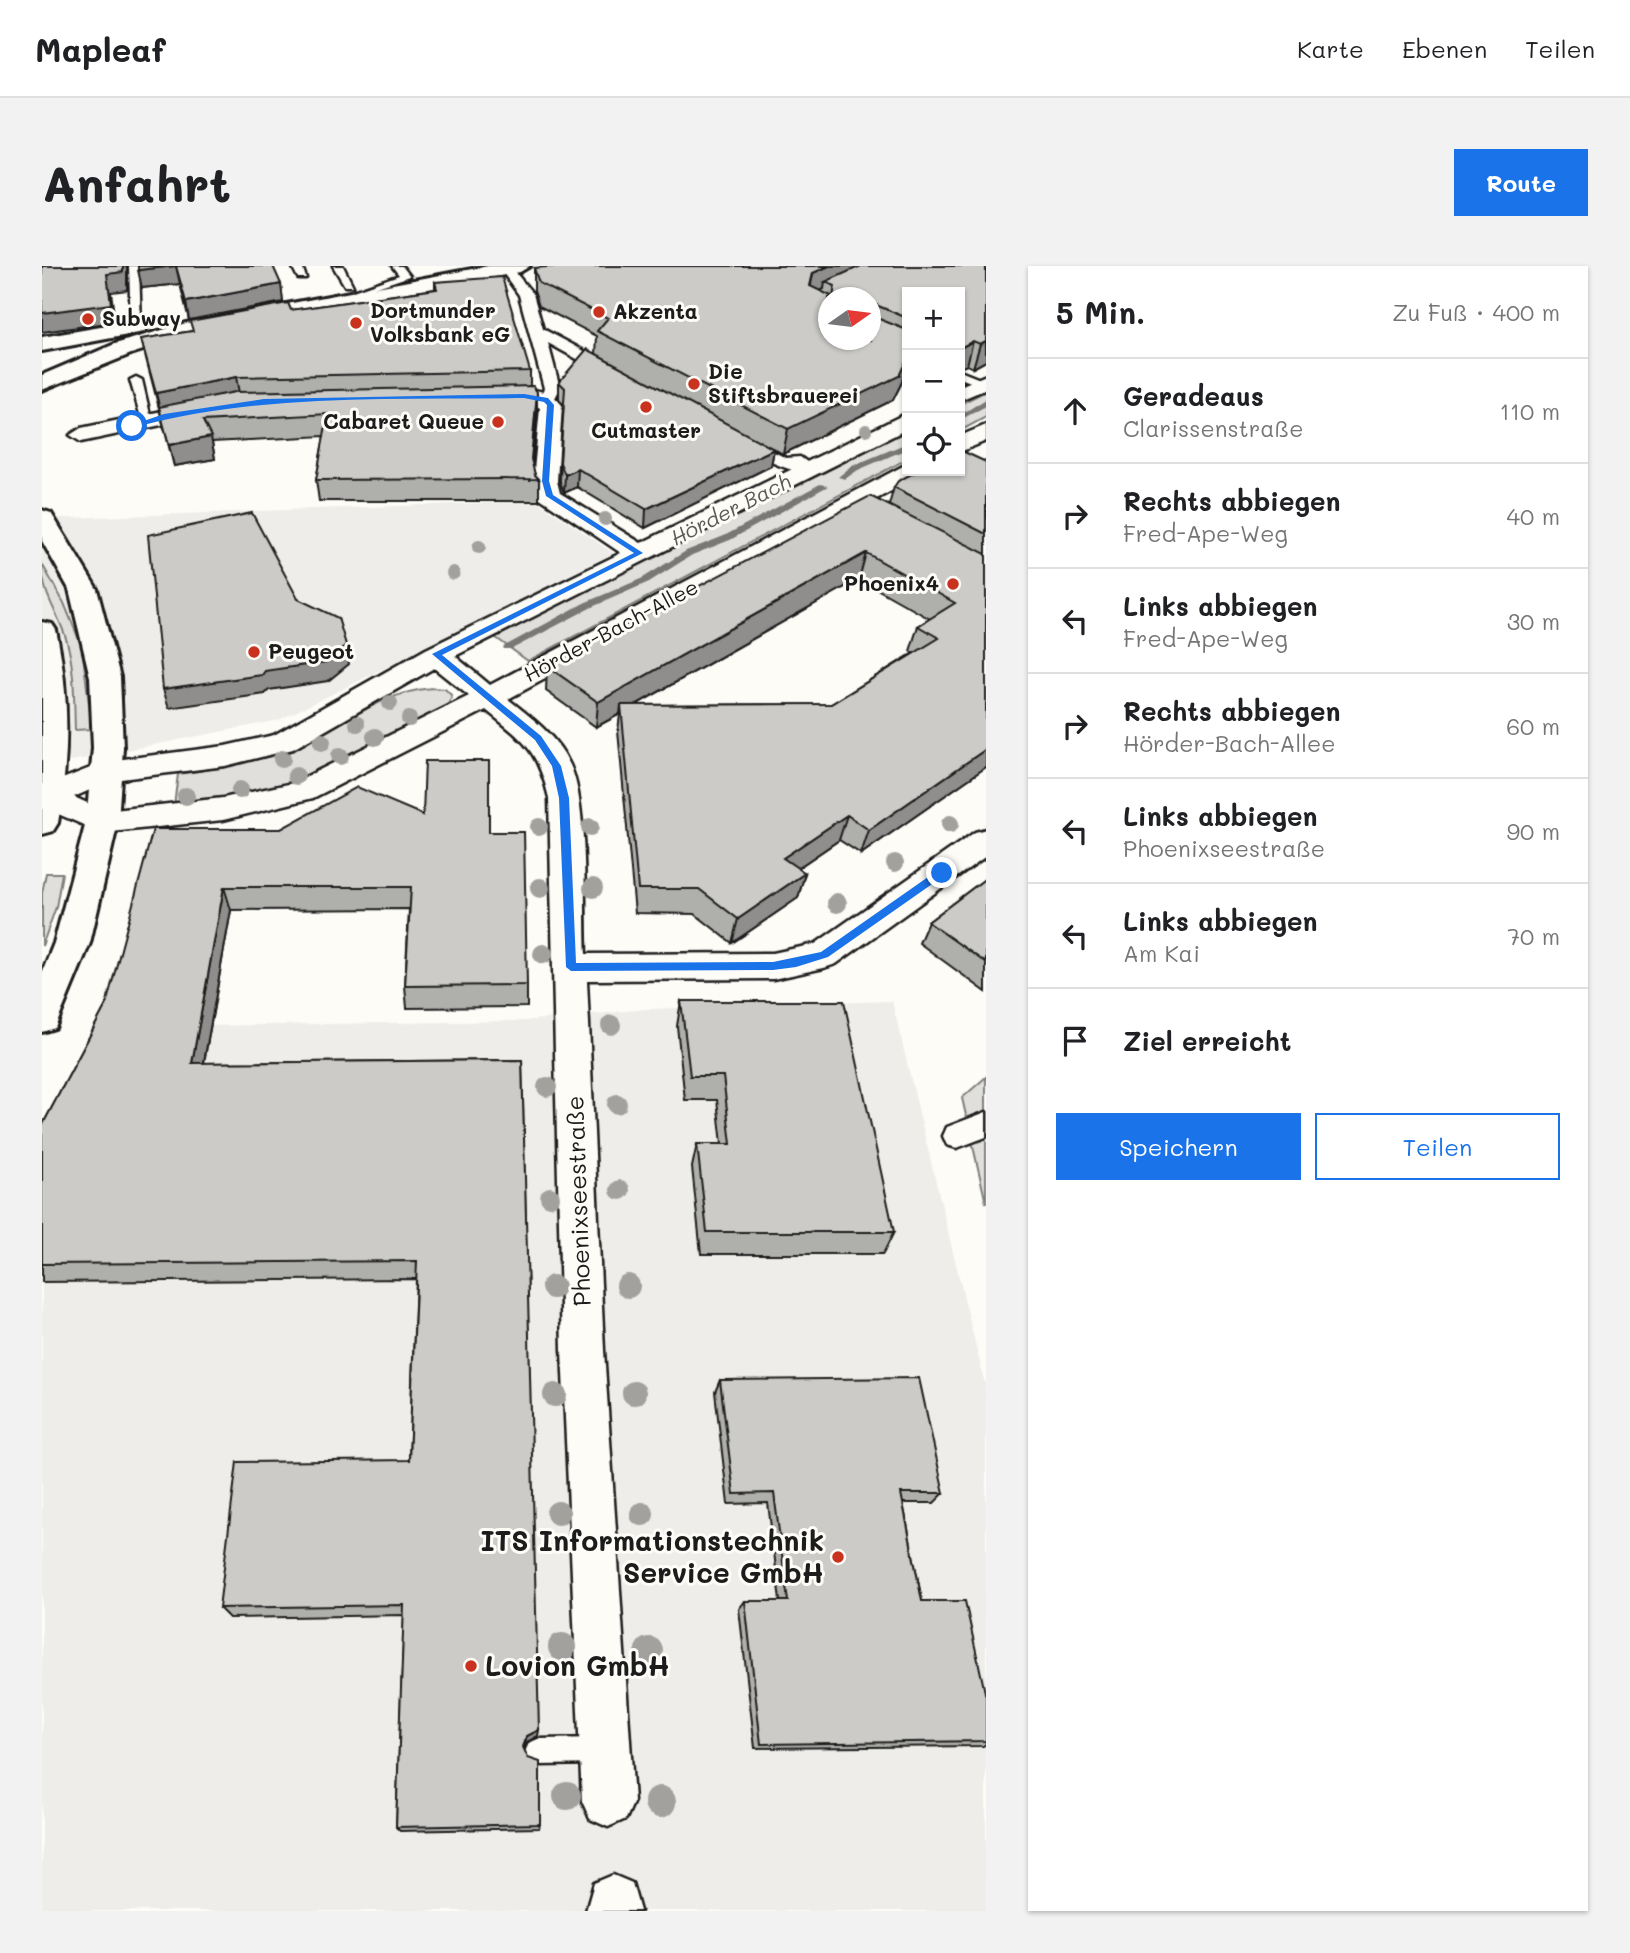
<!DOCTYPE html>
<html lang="de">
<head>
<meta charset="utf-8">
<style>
	:root { --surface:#fff; --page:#f2f2f2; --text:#202124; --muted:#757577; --line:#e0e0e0; --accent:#1a73e8 }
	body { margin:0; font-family:Mali,sans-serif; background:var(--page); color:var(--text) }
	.controls { position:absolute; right:21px; top:21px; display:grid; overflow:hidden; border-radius:0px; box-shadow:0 2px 5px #0004 }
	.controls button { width:63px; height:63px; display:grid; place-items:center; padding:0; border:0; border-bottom:2px solid var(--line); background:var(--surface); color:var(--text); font:35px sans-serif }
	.compass { position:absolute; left:776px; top:21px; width:63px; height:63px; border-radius:50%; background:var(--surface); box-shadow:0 2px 5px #0004; rotate:76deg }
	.stop { position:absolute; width:21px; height:21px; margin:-16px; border:5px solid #1a73e8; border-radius:50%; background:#fff }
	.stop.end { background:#1a73e8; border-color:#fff; box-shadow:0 2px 7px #0008 }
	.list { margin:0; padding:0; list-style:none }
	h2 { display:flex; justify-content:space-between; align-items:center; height:91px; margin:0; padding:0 28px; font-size:30px }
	h2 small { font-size:23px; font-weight:400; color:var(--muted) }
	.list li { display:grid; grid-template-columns:46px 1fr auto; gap:21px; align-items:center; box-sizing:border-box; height:105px; padding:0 28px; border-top:2px solid var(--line) }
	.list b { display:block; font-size:26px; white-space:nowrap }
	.list p { margin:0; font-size:23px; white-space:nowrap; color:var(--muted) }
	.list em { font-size:23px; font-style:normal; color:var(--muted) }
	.actions { display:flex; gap:14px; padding:21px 28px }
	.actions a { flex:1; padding:16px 0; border:2px solid var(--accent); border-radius:0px; text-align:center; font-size:24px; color:var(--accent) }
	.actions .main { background:var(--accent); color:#fff }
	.icon { flex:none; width:38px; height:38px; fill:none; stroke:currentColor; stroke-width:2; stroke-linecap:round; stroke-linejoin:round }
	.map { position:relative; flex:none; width:944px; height:1645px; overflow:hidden; border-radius:0px }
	header { display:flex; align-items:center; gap:42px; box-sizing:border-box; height:98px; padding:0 35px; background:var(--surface); border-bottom:2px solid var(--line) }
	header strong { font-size:33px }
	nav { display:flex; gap:38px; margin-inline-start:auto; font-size:24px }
	.intro { display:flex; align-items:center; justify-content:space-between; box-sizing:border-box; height:168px; padding:0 42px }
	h1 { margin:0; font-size:49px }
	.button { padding:18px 32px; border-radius:0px; background:var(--accent); color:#fff; font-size:24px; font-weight:700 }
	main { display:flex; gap:42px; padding:0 42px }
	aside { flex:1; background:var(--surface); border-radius:0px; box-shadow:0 2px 5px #0004 }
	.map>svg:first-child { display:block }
	.built { fill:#eeede9 }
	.green { fill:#e0dfdb; stroke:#7e7e7c; stroke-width:2 }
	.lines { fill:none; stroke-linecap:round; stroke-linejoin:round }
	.stream { fill:#797876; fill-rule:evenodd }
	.service-casing { stroke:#1c1c1c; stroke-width:5 }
	.pedestrian-casing { stroke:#1c1c1c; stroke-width:5 }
	.minor-casing { stroke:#1c1c1c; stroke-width:5 }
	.secondary-casing { stroke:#1c1c1c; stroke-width:6 }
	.service { fill:#fdfcf7; fill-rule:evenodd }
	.pedestrian { fill:#fdfcf7; fill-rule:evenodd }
	.minor { fill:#fdfcf7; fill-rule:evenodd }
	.secondary { fill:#fdfcf7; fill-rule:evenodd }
	.tree { fill:#a2a19e }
	.wall { fill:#afafac; stroke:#1c1c1c; stroke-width:2; fill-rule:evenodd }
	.shaded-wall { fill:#8f8e8c; stroke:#1c1c1c; stroke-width:2 }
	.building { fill:#cccbc8; stroke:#1c1c1c; stroke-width:2; fill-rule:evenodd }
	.route { fill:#1a73e8 }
	.poi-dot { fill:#c8321e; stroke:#fdfcf7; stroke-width:2.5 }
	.labels { text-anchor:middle; stroke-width:6; stroke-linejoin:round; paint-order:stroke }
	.far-poi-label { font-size:21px; font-weight:bold; fill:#1c1c1c; stroke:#fdfcf7; text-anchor:start }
	.far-water-label { font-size:21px; font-style:italic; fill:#5a5a58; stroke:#fdfcf7 }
	.far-street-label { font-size:21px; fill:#1c1c1c; stroke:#fdfcf7 }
	.street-label { font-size:24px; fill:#1c1c1c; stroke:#fdfcf7 }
	.near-poi-label { font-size:28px; font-weight:bold; fill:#1c1c1c; stroke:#fdfcf7; text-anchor:end }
</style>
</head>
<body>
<header>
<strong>Mapleaf</strong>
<nav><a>Karte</a><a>Ebenen</a><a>Teilen</a></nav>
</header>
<div class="intro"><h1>Anfahrt</h1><a class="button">Route</a></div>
<main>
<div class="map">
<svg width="944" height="1645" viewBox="0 0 944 1645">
	<rect width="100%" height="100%" fill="#fdfcf7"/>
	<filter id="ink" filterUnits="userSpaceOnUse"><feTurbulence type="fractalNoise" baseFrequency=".0143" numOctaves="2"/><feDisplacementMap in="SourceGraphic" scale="14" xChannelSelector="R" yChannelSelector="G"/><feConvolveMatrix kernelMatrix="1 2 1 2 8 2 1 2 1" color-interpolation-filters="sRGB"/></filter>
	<g filter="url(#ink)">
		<path class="built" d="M 495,235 L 574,289 L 237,454 L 0,501 L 0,253 Z
			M 850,735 L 944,1122 L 944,1645 L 0,1645 L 0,902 L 101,761 L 481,755 L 604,743 Z"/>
		<path class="green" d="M 944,125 L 944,151 L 918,165 L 918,138 Z
			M 865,164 L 865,193 L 486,395 L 450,369 Z
			M 0,298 L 22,337 L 40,381 L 50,463 L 33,464 C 32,435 33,405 25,376 C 17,346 0,331 0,298 Z
			M 390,422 L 403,423 L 410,430 L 406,440 L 271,512 L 232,525 L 132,539 L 136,508 C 181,502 221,496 262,476 C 305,456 342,426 390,422 Z
			M 4,607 L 20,607 L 14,641 L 0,680 L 0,627 Z
			M 944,811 L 944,937 L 920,832 Z"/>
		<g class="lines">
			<path class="stream" d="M 944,133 L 944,140 L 918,154 L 918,149 Z
				M 865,177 L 865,183 L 816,204 L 803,213 L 796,211 L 810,200 Z
				M 778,218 L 786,220 L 688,274 L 650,289 L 607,316 L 550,341 L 470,383 L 462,383 L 461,381 L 542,337 L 601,312 L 644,285 L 682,270 Z"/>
			<g class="service-casing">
				<path id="service" d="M 87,0 L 97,0 L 99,61 L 94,64 L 89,61 Z
					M 250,0 L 260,0 L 264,12 L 256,12 Z
					M 291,0 L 301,0 L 311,20 L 303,20 Z
					M 350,0 L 360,0 L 368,10 L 311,29 L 311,25 L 357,9 Z
					M 918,105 L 943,115 L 944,118 L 939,120 L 918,112 Z
					M 94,111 L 100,114 L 110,157 L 100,155 L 88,114 Z
					M 562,1472 L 571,1476 L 575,1485 L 571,1494 L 562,1498 L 496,1499 L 487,1495 L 483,1486 L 487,1477 L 496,1473 Z"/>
			</g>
			<g class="pedestrian-casing">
				<path id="pedestrian" d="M 456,0 L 468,0 L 491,28 L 501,63 L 578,104 L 578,110 L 566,110 L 506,77 L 518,122 L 510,138 L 498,138 L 496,134 L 502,122 L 477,29 Z
					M 698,169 L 744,192 L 758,191 L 775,203 L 766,208 C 739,202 717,191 692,178 L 689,174 Z
					M 944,846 L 944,871 L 915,882 L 905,879 L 901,870 L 905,861 Z"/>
			</g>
			<g class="minor-casing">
				<path id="minor" d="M 944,109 L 944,123 L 918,134 L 918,120 Z
					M 446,124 C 469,124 505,117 520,139 L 515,215 L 518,227 L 599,277 L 865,147 L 865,163 L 413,390 L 448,419 L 861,200 L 865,199 L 865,205 L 881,205 L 877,210 L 466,433 C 490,452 515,470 528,499 C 546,537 542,642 544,688 L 731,687 L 773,678 L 933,566 L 944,563 L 944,590 L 794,698 L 782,702 L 731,713 L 545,714 L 562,1084 L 592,1535 L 584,1553 L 566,1561 L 548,1553 L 540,1535 L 520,1084 L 507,532 C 495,482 482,475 444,444 L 271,532 L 181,554 L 60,567 L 0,541 L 0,521 L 66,495 L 183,480 L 232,469 L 384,383 L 579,287 L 495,230 L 491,215 L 498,142 L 491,138 L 438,136 L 435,131 L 438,126 ZM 392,402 L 427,430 L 251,517 L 181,532 L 63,545 L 32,531 L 71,514 L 183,500 L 251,483 Z
					M 168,135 L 176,137 L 179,142 L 176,147 L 39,176 L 28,169 L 39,162 Z
					M 944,159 L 944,175 L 918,186 L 918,170 Z
					M 571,1609 L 590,1617 L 598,1645 L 544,1645 L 552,1617 Z"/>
			</g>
			<g class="secondary-casing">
				<path id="secondary" d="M 446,0 L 488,0 L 478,6 L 148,69 L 89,88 L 0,124 L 0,109 L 73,78 L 144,57 Z
					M 94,55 L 102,56 L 105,61 L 102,66 L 0,85 L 0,71 Z
					M 0,244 L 9,247 L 55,323 L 78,411 L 81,482 L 76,556 L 48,677 L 13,762 L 0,766 L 0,707 L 12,677 L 44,556 L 51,482 L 48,411 L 27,323 L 0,275 Z
					M 0,356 L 10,358 L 14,364 C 28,429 27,492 16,557 L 11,565 L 0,568 Z"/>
			</g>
			<use href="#service" class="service"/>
			<use href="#pedestrian" class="pedestrian"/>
			<use href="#minor" class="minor"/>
			<use href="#secondary" class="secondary"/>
		</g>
		<g class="tree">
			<circle cx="824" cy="164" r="6"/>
			<circle cx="563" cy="253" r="7"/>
			<circle cx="437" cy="281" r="7"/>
			<circle cx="411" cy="307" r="7"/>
			<circle cx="348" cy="437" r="8"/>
			<circle cx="367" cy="453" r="8"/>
			<circle cx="315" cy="458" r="8"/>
			<circle cx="333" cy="471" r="9"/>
			<circle cx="280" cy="476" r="9"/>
			<circle cx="298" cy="490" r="9"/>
			<circle cx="240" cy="493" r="9"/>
			<circle cx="254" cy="510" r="9"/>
			<circle cx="198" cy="524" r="9"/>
			<circle cx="144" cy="530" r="9"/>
			<circle cx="908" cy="558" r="9"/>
			<circle cx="497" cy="561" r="9"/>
			<circle cx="548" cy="561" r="9"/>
			<circle cx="853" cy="597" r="9"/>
			<circle cx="498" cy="622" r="10"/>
			<circle cx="551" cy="622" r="10"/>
			<circle cx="795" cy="637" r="10"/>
			<circle cx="501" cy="688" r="10"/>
			<circle cx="569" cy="759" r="10"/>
			<circle cx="505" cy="821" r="10"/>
			<circle cx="575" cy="838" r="10"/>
			<circle cx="578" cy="924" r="10"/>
			<circle cx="508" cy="931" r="10"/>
			<circle cx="586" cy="1020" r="12"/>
			<circle cx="511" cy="1021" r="12"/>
			<circle cx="592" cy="1127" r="12"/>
			<circle cx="513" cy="1129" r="12"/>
			<circle cx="516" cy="1247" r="12"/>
			<circle cx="600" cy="1248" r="12"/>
			<circle cx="520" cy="1381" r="14"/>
			<circle cx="607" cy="1385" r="14"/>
			<circle cx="525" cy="1530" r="14"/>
			<circle cx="618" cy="1536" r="16"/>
		</g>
		<path class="wall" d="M 96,0 L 239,18 L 241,36 L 147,54 L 138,18 L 100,22 Z
			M 944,0 L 944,95 L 931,102 L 925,99 L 865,26 L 865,118 L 860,116 L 851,134 L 741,188 L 732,183 L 729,200 L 603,262 L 535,221 L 522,227 L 518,215 L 522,139 L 517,134 L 517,116 L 554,88 L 555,70 L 497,40 L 492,25 L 492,2 Z
			M 393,16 L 488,105 L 488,120 L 495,147 L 490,198 L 493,209 L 497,213 L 497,235 L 277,235 L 274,214 L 282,170 L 170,176 L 173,193 L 132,200 L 99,73 L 150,65 L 249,44 L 393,23 Z
			M 944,196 L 944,501 L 819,588 L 797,574 L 756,602 L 763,607 L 756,632 L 690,677 L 653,648 L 593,647 L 576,465 L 578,448 L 554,461 L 504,425 L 505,400 L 847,239 L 852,221 ZM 817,313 L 888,353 L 876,360 L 868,385 L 871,387 L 789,438 L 594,439 Z
			M 381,549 L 447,566 L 485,719 L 485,741 L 365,742 L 363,720 L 367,643 L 189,644 L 162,797 L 480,794 L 496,1470 L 485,1476 L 482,1483 L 498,1558 L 497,1562 L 358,1565 L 354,1561 L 362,1349 L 187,1352 L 177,1342 L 367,1194 L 374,1013 L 0,1016 L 0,860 L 64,739 L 239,563 Z
			M 944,612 L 944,726 L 877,677 L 886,656 Z
			M 639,735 L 852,966 L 841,988 L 659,988 L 650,901 L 655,878 L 680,878 L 675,834 L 643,834 L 635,760 Z
			M 678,1114 L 902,1227 L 892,1237 L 861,1237 L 880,1335 L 944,1475 L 944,1478 L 941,1480 L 713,1482 L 697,1343 L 703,1335 L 738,1335 L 726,1237 L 686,1238 L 673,1126 Z"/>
		<path class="shaded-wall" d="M 81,0 L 85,0 L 85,24 L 69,26 L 73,56 L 0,66 L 0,47 L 65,8 Z
			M 134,0 L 138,18 L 100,22 L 96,4 Z
			M 787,0 L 836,0 L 783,16 L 782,23 L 767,30 L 771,7 Z
			M 239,18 L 241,36 L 147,54 L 144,36 Z
			M 931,75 L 925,99 L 918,102 L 918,82 Z
			M 944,75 L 944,95 L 931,102 L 938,78 Z
			M 865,93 L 860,116 L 851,134 L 741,188 L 746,163 Z
			M 194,111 L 197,127 L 118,144 L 114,127 Z
			M 495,126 L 495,147 L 488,215 L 489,193 Z
			M 169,171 L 173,193 L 132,200 L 127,179 Z
			M 732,183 L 729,200 L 603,262 L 604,243 Z
			M 536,203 L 535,221 L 522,227 L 523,209 Z
			M 824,287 L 817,313 L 579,447 L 579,439 L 578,448 L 554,461 L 556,436 Z
			M 304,379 L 307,398 L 286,415 L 227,424 L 223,428 L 127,442 L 121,423 Z
			M 944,483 L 944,501 L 819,588 L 827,564 Z
			M 805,549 L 797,574 L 735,616 L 741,592 Z
			M 763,607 L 756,632 L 690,677 L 696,653 Z
			M 182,621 L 189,644 L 158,818 L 150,797 Z
			M 497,1464 L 496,1470 L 485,1476 L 481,1487 L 481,1481 L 485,1470 Z"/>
		<path class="building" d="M 0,0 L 81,0 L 81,6 L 65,8 L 69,38 L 0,47 Z
			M 96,0 L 133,0 L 96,4 Z
			M 134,0 L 231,0 L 239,18 L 144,36 Z
			M 517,0 L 787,0 L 771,7 L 768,20 L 791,31 L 793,20 L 783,16 L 819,0 L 944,0 L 944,75 L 938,78 L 931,75 L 918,82 L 918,26 L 865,26 L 865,52 L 834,39 L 831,42 L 832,51 L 865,64 L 865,93 L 857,110 L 746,163 L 555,65 L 566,52 L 497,17 L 492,2 ZM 787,32 L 829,32 L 829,74 L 787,74 Z
			M 460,11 L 488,105 L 194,111 L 114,127 L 99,73 L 151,65 L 148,55 L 246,37 L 249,44 L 395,23 L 393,16 Z
			M 545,83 L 732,183 L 604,243 L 536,203 L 523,209 L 518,197 L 523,122 L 517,116 Z
			M 491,120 L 495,126 L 489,193 L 493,209 L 497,213 L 274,214 L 286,148 L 161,155 L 169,171 L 127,179 L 117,141 L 193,126 Z
			M 918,184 L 944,196 L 944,268 L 852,221 L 856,215 L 875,205 L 918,205 Z
			M 828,230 L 944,288 L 944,483 L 827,564 L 805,549 L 741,592 L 763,607 L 696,653 L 657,623 L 596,623 L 579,439 L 789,438 L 897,372 L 876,360 L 913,337 L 824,287 L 556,436 L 505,400 Z
			M 210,247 L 256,333 L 296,352 L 304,379 L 284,396 L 223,405 L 220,409 L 121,423 L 106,269 Z
			M 383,495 L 447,495 L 447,566 L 482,566 L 485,719 L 363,720 L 369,621 L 182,621 L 150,797 L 480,794 L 497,1464 L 485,1470 L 481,1481 L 486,1492 L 498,1496 L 498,1558 L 354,1561 L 362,1339 L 177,1342 L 195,1196 L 367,1194 L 375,995 L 0,998 L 0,860 L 64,739 L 111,563 L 239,563 L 315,521 L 381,549 Z
			M 944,612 L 944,697 L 886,656 Z
			M 639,735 L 802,735 L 852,966 L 665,966 L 655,878 L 689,878 L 681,810 L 648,810 Z
			M 877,1112 L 902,1227 L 859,1227 L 880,1335 L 923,1335 L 944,1431 L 944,1475 L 719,1478 L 703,1335 L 746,1335 L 732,1227 L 692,1228 L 678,1114 Z"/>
	</g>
	<path class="route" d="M 482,128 L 506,132 L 512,139 L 507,215 L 511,229 L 601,287 L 400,389 L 499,470 L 519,500 L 527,532 L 534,697 L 731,696 L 779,686 L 896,604 L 903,604 L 903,609 L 786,691 L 754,701 L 731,704 L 529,705 L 524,701 L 517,532 L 510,500 L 493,474 L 390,388 L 592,287 L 504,230 L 500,215 L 505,139 L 502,136 L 482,132 C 351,134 217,127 90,162 L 87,160 L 122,148 L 222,133 Z"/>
	<g class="poi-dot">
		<circle cx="557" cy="46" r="7"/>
		<circle cx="46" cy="53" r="7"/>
		<circle cx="314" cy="57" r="7"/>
		<circle cx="652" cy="118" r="7"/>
		<circle cx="604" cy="141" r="7"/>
		<circle cx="456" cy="156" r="7"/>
		<circle cx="911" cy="318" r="7"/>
		<circle cx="212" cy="386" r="7"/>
		<circle cx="796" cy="1291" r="7"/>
		<circle cx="429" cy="1400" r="7"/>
	</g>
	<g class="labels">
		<g class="far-poi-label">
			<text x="328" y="52">Dortmunder<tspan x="328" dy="24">Volksbank eG</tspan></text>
			<text x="571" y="53">Akzenta</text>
			<text x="60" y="60">Subway</text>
			<text x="666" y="113">Die<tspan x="666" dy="24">Stiftsbrauerei</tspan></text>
			<text x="442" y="163" text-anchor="end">Cabaret Queue</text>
			<text x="604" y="172" text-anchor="middle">Cutmaster</text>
			<text x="897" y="325" text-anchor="end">Phoenix4</text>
			<text x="226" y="393">Peugeot</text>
		</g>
		<g class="far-water-label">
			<text transform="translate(689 244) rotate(-27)" y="7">Hörder Bach</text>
		</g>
		<g class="far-street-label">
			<text transform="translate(569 365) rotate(-28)" y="7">Hörder-Bach-Allee</text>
		</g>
		<g class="street-label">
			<text transform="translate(537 935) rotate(-92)" y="8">Phoenixseestraße</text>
		</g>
		<g class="near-poi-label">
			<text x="782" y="1285">ITS Informationstechnik<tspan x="782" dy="32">Service GmbH</tspan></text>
			<text x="443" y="1410" text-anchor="start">Lovion GmbH</text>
		</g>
	</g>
</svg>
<div class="controls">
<button>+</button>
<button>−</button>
<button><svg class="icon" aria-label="locate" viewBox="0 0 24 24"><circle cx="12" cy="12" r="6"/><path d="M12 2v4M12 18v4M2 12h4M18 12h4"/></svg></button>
</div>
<svg class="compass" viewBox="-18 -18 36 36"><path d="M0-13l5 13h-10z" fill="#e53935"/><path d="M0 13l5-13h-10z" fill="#757577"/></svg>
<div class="stop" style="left:90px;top:160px"></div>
<div class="stop end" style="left:900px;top:607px"></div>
</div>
<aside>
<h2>5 Min.<small>Zu Fuß · 400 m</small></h2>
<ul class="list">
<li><svg class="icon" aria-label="ahead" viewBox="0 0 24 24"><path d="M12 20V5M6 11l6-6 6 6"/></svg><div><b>Geradeaus</b><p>Clarissenstraße</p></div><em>110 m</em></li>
<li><svg class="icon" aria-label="right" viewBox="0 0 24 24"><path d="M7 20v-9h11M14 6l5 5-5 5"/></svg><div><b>Rechts abbiegen</b><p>Fred-Ape-Weg</p></div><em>40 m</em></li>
<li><svg class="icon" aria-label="left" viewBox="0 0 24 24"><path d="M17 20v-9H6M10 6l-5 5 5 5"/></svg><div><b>Links abbiegen</b><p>Fred-Ape-Weg</p></div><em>30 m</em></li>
<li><svg class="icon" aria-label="right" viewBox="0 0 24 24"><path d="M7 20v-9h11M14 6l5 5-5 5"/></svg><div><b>Rechts abbiegen</b><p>Hörder-Bach-Allee</p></div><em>60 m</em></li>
<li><svg class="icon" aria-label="left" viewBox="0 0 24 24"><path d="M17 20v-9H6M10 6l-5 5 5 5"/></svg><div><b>Links abbiegen</b><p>Phoenixseestraße</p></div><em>90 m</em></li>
<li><svg class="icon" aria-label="left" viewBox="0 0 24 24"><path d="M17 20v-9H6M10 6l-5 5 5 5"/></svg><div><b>Links abbiegen</b><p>Am Kai</p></div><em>70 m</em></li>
<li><svg class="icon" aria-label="arrive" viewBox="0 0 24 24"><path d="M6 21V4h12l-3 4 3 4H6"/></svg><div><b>Ziel erreicht</b></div></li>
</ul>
<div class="actions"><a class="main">Speichern</a><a>Teilen</a></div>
</aside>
</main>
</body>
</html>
